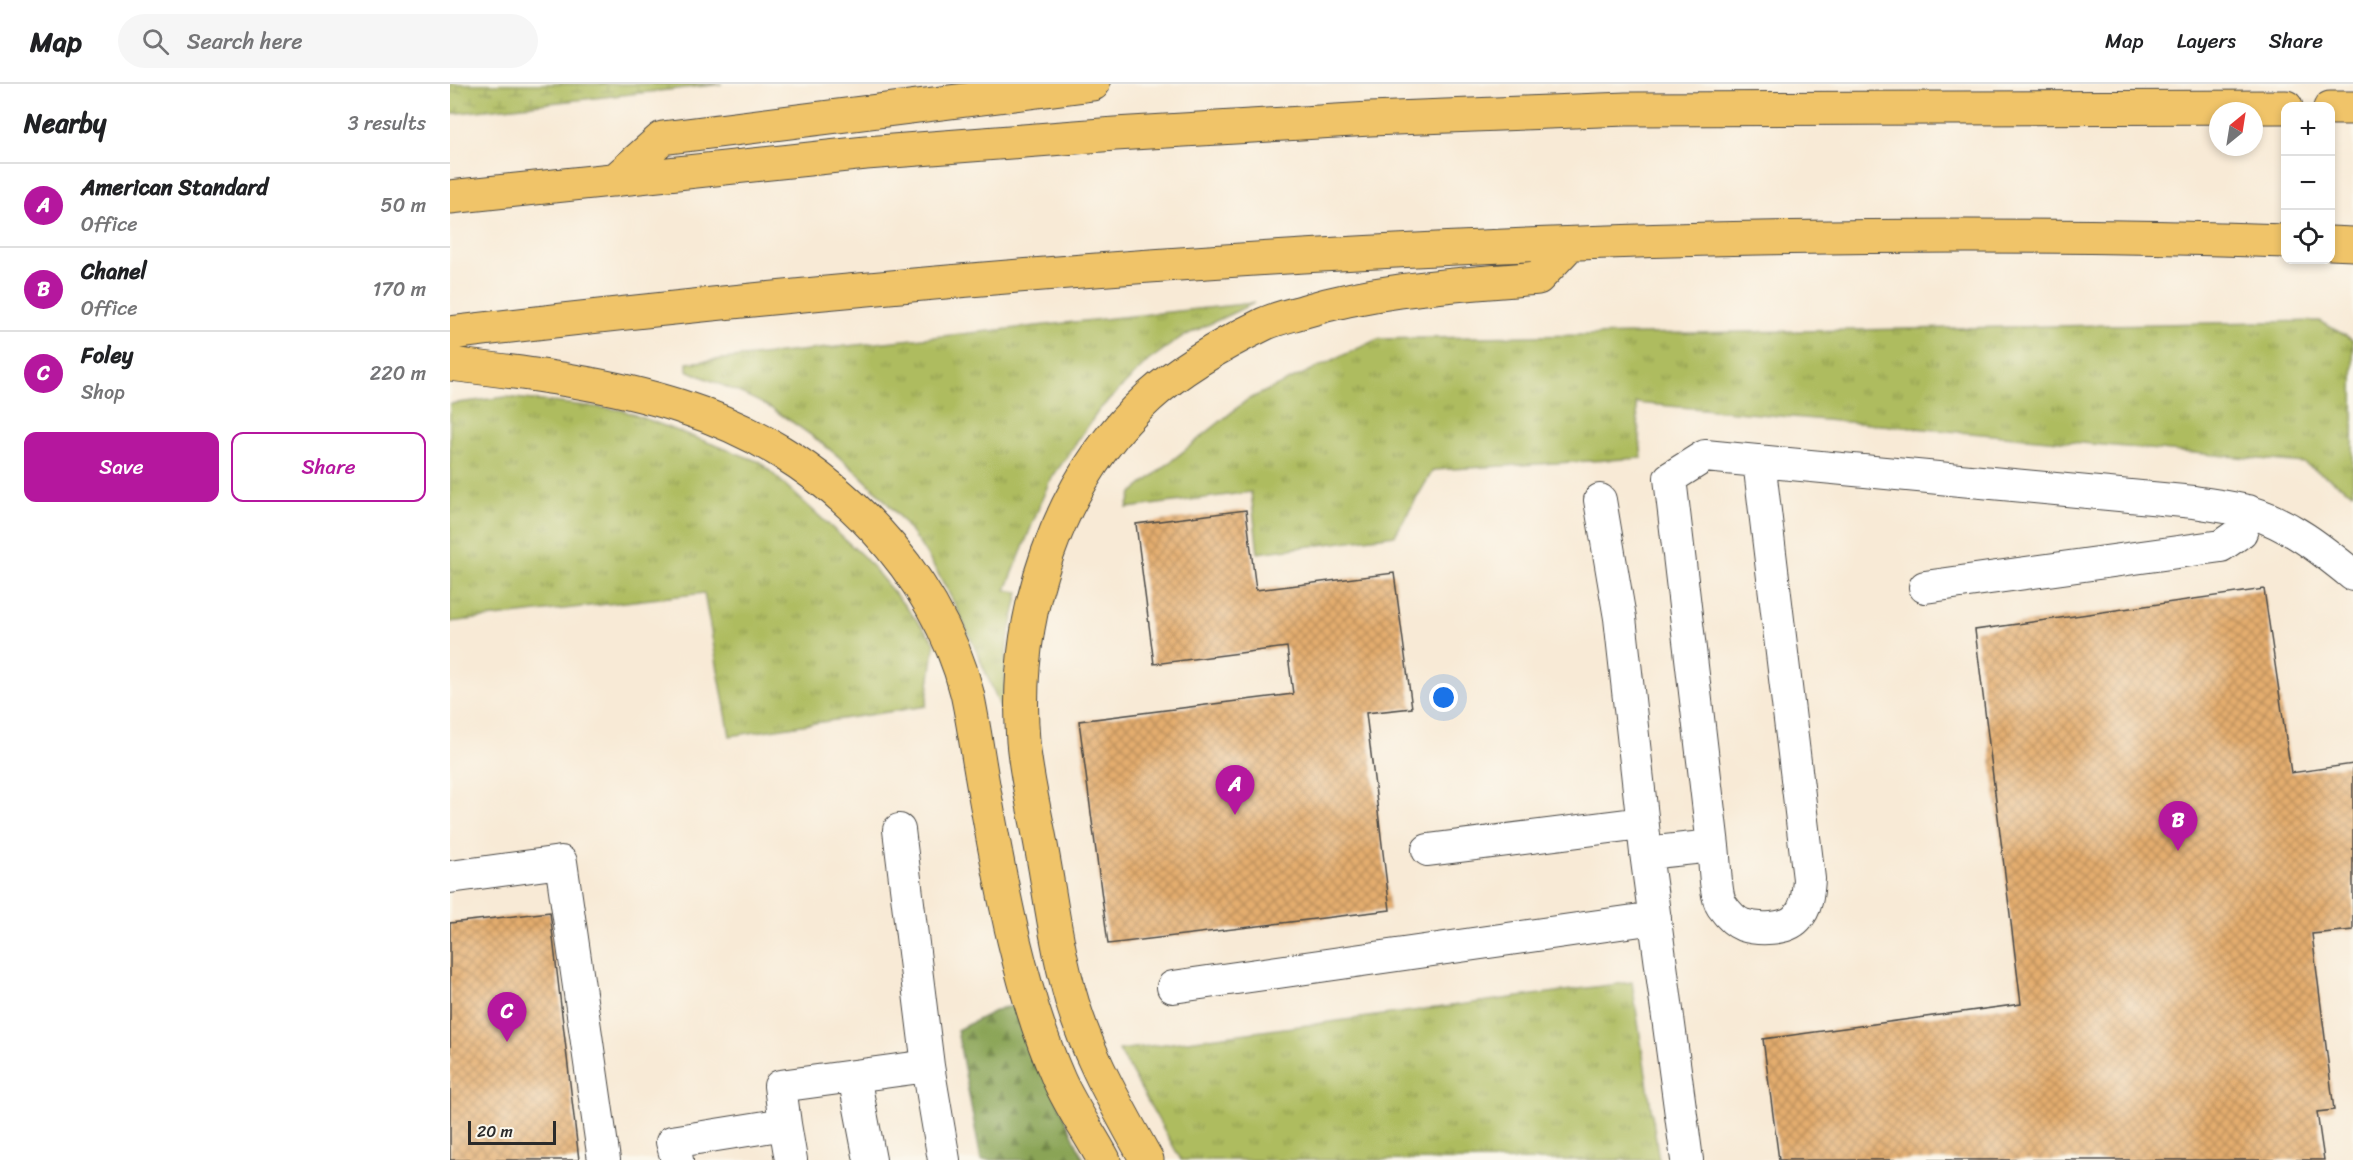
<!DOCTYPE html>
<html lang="en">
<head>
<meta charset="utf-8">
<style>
	:root { --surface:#fff; --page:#f6f6f6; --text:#202124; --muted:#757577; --line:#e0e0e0; --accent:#b5179e }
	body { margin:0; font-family:Sriracha,sans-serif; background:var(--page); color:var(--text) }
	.controls { position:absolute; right:18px; top:18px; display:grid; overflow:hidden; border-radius:12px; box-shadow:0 3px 9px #0003 }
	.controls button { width:54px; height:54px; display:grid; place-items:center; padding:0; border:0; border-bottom:2px solid var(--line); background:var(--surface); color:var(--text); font:30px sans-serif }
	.compass { position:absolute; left:1759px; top:18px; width:54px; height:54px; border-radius:50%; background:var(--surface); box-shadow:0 3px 9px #0003; rotate:30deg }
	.scale { position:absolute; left:18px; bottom:15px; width:88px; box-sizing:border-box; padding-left:6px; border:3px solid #2b2b2b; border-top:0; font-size:16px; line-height:21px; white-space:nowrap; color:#2b2b2b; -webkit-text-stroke:4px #fbf7ec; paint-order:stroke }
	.you { position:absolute; left:994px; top:614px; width:21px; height:21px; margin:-15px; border:4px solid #fff; border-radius:50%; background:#1a73e8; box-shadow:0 0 0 9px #1a73e833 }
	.badge { display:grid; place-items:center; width:39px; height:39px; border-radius:50%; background:var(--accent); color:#fff; font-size:20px; font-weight:700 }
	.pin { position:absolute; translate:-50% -50px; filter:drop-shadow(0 2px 3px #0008) }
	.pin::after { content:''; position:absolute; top:32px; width:21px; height:18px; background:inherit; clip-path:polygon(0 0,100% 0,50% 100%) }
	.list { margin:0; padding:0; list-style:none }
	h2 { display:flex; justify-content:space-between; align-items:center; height:78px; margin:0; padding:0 24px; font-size:26px }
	h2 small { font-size:20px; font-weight:400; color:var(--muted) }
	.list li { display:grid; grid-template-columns:39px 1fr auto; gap:18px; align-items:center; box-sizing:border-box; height:84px; padding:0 24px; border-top:2px solid var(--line) }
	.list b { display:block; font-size:22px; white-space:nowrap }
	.list p { margin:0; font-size:20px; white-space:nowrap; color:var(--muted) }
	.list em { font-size:20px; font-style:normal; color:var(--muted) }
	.actions { display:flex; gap:12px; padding:18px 24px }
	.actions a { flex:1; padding:14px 0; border:2px solid var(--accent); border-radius:12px; text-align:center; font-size:21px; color:var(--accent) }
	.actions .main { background:var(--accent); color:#fff }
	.icon { flex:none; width:33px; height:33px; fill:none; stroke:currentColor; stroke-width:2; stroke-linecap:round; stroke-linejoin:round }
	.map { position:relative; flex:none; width:1903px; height:1076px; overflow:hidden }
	header { display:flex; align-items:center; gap:36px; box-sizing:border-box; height:84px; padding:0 30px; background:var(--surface); border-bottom:2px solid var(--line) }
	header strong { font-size:28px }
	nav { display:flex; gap:33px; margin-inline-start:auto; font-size:21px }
	.search { width:420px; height:54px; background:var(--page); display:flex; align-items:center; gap:15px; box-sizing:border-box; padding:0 21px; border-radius:33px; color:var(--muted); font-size:22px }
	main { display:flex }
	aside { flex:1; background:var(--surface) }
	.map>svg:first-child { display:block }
	.grass { fill:url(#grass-tufts); stroke:#6c7445; stroke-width:1.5 }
	.forest { fill:url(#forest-firs); stroke:#5a6840; stroke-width:1.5 }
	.wetland { fill:url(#wetland-marsh); stroke:#6c7445; stroke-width:1.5 }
	.building { fill:url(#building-cross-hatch) }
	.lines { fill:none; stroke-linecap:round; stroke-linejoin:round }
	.minor-casing { stroke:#4a4845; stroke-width:34 }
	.highway-casing { stroke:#4a4845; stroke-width:35 }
	.minor { stroke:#fff; stroke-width:32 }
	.highway { stroke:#f0c469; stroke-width:33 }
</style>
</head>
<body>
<header>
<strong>Map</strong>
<div class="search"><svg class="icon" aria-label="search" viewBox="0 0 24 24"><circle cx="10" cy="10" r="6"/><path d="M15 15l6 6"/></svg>Search here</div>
<nav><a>Map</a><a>Layers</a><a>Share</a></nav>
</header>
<main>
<aside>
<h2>Nearby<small>3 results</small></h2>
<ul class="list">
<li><span class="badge">A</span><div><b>American Standard</b><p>Office</p></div><em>50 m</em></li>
<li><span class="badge">B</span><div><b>Chanel</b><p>Office</p></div><em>170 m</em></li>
<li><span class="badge">C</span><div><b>Foley</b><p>Shop</p></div><em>220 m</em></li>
</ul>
<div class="actions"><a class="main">Save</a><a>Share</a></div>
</aside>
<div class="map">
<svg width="1903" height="1076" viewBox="0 0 1903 1076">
	<defs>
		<pattern id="grass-tufts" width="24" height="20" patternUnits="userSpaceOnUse" patternTransform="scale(1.5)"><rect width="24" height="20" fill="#aebc5f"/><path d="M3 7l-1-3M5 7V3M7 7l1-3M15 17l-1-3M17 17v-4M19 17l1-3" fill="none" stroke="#8e994f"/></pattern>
		<pattern id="forest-firs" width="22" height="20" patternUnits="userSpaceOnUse" patternTransform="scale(1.5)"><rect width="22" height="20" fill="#8aa456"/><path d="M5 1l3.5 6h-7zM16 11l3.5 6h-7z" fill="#718647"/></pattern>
		<pattern id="wetland-marsh" width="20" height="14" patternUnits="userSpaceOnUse" patternTransform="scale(1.5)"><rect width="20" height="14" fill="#aebc5f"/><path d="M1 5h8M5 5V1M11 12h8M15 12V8" fill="none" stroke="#8e994f"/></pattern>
		<pattern id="building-cross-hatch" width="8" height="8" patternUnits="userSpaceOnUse" patternTransform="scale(1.5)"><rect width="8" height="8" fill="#e4ad6e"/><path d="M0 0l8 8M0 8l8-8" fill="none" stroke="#b98d5b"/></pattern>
	</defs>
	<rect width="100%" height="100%" fill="#fbf7ec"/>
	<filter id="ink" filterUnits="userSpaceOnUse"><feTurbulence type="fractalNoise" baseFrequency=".0167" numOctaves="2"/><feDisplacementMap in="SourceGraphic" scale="12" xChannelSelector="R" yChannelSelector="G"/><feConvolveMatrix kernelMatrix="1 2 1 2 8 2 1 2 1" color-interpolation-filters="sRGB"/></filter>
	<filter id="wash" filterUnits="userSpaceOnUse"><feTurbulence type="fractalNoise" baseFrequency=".008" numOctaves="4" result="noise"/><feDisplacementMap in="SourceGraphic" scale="24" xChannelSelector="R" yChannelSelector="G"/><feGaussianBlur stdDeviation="1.35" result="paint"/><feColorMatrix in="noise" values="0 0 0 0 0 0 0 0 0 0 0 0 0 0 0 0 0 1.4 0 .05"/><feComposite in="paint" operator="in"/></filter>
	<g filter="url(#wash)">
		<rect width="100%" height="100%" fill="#f8ead6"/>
		<path class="grass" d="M 804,219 L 730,254 L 698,277 L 649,326 L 599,398 L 556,506 L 569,508 L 557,561 L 553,630 C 524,560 495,487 446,429 C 413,389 368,354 324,326 C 298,310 265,299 237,286 L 237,279 Z
			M 1870,237 L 1903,256 L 1903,409 L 1854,379 L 1186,319 L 1192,374 L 983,386 L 945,451 L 808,469 L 801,408 L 677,424 L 682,409 L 797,316 L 928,255 Z
			M 56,313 L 172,326 L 310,378 L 415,474 L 485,558 L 476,622 L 280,652 L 254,509 L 0,538 L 0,320 Z
			M 1182,898 L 1209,1076 L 731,1076 L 669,966 Z"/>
		<path class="forest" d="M 564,922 L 634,1076 L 531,1076 L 507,946 L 551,924 Z"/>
		<path class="wetland" d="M 0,0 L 272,0 L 0,30 Z"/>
		<g id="blocks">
			<path class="building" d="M 796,426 L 806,506 L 944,489 L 962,624 L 916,629 L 940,826 L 658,860 L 629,637 L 843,610 L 837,563 L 704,580 L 686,440 Z
				M 1814,505 L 1841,689 L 1903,680 L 1903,846 L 1862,850 L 1884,1026 L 1867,1028 L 1874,1076 L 1329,1076 L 1313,955 L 1571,920 L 1525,546 Z
				M 100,828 L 129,1076 L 0,1076 L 0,839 Z"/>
		</g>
	</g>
	<g filter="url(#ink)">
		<use href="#blocks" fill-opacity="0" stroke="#4a4845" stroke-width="1.5"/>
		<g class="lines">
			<g class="minor-casing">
				<path id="minor" d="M 1150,416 L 1170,534 L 1196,769
					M 1475,503 L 1771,462 L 1791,448 L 1798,427
					M 1263,762 C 1265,777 1265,812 1272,822 C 1277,829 1285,838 1293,841 C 1308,846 1336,846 1347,834 C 1357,824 1358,809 1359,795 L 1309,377
					M 978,766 L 1192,739
					M 0,793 L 111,778 L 154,1076
					M 723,903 L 1205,834
					M 478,982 L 494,1076
					M 404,992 L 420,1076
					M 335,1040 L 341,1076
					M 227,1076 L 222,1058 L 335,1040 L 330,1002 L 478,982 L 449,746
					M 1237,1076 L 1196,769 L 1263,762 L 1220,394 L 1255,372 L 1744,418 C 1762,421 1782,423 1800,428 C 1840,440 1871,465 1903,491"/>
			</g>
			<g class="highway-casing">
				<path id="highway" d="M 1880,24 L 1903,24
					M 165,96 L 212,54 L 643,0
					M 0,113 L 416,69 L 665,50 L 920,35 L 1176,25 L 1836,23
					M 1880,159 L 1903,160
					M 0,249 C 608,177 1223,137 1836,157
					M 0,280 C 165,300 305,317 425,445 C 467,490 502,548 517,609 C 524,641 528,674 534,706 C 551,800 570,908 609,996 C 621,1023 640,1050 654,1076
					M 697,1076 C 665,1019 631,960 616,895 C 605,854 600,810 592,767 C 586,731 576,694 573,657 C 563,533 606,398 699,313 C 731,284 775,259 814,240 C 827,234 842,231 855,227 C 931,204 1010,201 1088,194 L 1120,160"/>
			</g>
			<use href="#minor" class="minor"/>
			<use href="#highway" class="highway"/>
		</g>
	</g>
</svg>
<div class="controls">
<button>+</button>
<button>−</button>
<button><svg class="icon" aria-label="locate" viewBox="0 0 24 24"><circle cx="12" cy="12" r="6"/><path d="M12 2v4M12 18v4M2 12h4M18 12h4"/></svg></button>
</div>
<svg class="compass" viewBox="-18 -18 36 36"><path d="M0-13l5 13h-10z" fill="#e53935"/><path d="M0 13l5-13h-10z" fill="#757577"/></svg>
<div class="scale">20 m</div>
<div class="you"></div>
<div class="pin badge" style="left:785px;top:731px">A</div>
<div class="pin badge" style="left:1728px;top:767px">B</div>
<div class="pin badge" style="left:57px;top:958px">C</div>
</div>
</main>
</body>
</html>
